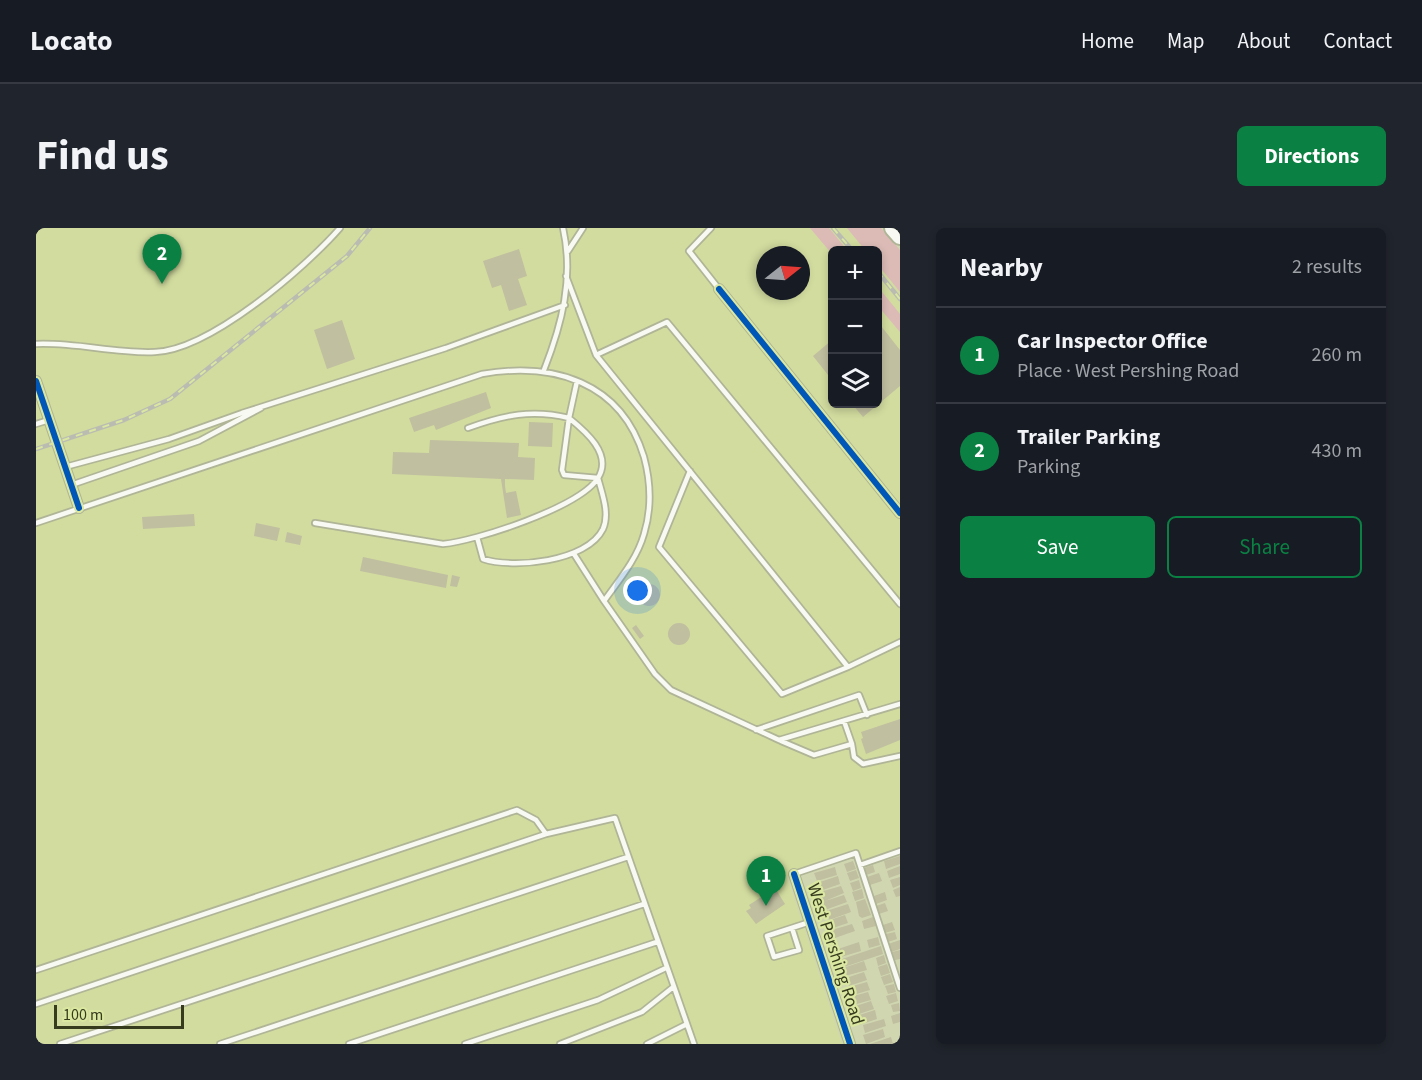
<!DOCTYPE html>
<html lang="en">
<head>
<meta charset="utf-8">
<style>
	:root { --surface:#171b24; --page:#20242c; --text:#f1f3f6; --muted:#9ea1a6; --line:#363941; --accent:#0b8043 }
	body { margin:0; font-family:"Source Sans 3",sans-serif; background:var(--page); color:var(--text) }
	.controls { position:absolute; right:18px; top:18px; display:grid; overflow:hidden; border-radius:9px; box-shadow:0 3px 9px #0003 }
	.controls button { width:54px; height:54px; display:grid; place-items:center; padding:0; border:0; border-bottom:2px solid var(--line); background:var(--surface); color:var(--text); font:30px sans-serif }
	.compass { position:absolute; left:720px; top:18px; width:54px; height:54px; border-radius:50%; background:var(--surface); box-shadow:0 3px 9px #0003; rotate:73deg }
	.scale { position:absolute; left:18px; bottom:15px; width:130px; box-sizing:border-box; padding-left:6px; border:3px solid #363b1e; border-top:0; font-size:16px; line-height:21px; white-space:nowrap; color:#363b1e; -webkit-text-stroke:4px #dae7a0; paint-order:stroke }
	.you { position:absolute; left:602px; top:363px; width:21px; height:21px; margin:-15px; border:4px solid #fff; border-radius:50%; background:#1a73e8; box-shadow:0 0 0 9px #1a73e833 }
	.badge { display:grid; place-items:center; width:39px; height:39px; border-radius:50%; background:var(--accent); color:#fff; font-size:20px; font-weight:700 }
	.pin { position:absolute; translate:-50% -50px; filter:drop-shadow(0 2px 3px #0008) }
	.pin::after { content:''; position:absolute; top:32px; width:21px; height:18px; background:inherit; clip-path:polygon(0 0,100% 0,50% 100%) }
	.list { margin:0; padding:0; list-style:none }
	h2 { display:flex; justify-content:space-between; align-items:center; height:78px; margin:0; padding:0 24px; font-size:26px }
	h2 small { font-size:20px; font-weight:400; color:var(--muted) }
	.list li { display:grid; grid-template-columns:39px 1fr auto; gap:18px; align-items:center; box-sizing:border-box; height:96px; padding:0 24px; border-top:2px solid var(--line) }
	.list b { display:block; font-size:22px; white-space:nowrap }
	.list p { margin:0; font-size:20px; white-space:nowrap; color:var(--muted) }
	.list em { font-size:20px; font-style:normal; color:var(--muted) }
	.actions { display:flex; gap:12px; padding:18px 24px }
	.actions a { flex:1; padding:14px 0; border:2px solid var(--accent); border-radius:9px; text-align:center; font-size:21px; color:var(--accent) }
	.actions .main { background:var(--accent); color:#fff }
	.icon { flex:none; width:33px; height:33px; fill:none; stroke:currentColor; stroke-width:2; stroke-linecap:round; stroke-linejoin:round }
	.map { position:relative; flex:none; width:864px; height:816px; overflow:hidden; border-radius:9px }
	header { display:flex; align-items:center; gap:36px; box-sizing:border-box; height:84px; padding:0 30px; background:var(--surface); border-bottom:2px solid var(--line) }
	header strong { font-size:28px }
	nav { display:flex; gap:33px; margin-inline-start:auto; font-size:21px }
	.intro { display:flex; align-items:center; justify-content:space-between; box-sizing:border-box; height:144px; padding:0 36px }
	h1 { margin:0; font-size:42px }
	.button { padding:15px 27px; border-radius:9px; background:var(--accent); color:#fff; font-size:21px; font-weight:700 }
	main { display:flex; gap:36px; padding:0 36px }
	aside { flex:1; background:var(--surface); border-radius:9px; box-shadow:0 3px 9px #0003 }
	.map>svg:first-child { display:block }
	.built { fill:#d2dc9f; fill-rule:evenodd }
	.green { fill:#dcbbb6 }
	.building { fill:#c0bfa0 }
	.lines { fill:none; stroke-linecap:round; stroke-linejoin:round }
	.lane-casing { stroke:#afb596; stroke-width:8 }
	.street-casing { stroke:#afb596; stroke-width:12 }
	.highway-casing { stroke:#afb596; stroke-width:20 }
	.lane { stroke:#f8f9f3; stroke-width:4.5 }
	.street { stroke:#f8f9f3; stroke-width:9 }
	.highway { stroke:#f8f9f3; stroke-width:16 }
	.rail-casing { stroke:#babcb2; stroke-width:4.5 }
	.rail { stroke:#dae7a0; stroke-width:2; stroke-dasharray:7; stroke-linecap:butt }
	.cycleway-casing { stroke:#dae7a0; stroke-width:10 }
	.cycleway { stroke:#0057b8; stroke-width:6 }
	.labels { text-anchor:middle; stroke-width:4.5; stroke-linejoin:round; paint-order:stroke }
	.street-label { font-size:18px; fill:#363b1e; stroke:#dae7a0 }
</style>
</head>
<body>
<header>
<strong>Locato</strong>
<nav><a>Home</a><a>Map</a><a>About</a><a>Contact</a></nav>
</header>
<div class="intro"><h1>Find us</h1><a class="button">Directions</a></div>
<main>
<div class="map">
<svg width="864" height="816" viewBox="0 0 864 816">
	<rect width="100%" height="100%" fill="#d0d7b0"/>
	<path class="built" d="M 0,0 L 774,0 L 796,26 L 796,176 L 842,176 L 842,78 L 864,104 L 864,623 L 824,637 L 820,625 L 751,648 L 806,816 L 0,816 ZM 729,27 L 765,27 L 765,63 L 729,63 Z
		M 793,0 L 811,0 L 829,22 L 811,22 Z
		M 842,37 L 864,64 L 864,86 L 842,59 Z"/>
	<path class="green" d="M 774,0 L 793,0 L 811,22 L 796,22 L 796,26 Z
		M 811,0 L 845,0 L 864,22 L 864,64 L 842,37 L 842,22 L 829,22 Z
		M 842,59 L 864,86 L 864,104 L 842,78 Z"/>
	<path class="building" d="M 483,21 L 491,48 L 482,51 L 491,77 L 473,83 L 465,57 L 456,60 L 447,33 Z
		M 306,92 L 319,131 L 291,141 L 278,102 Z
		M 842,94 L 864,122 L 864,158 L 827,189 L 816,176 L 842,176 Z
		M 796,112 L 796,152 L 777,128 Z
		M 450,164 L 455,180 L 400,202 L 398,197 L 378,204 L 373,190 Z
		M 493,194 L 517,195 L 516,219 L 492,218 Z
		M 394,212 L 483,215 L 482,229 L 499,230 L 498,252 L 469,251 L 469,258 L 470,265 L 480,263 L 485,287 L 471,290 L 465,251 L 356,246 L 357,224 L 393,225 Z
		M 158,286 L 159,298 L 107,301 L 106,289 Z
		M 220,295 L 244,300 L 241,313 L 218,308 Z
		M 251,304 L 266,308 L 264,317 L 249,314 Z
		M 327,329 L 412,347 L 410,360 L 324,343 Z
		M 416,347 L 424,349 L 421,359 L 414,358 Z
		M602 367a11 11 0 1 1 22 0a11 11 0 1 1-22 0Z
		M632 406a11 11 0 1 1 22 0a11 11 0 1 1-22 0Z
		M 600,397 L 608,408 L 604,411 L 596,400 Z
		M 864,491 L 864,512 L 830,526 L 825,511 L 827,510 L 825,504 Z
		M 864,628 L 864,636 L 850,641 L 848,633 Z
		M 817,633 L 820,641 L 811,644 L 808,636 Z
		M 837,637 L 839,644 L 830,647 L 828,640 Z
		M 864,638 L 864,646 L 853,650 L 851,643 Z
		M 799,639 L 801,647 L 781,653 L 778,645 Z
		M 820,642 L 823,650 L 814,653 L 811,645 Z
		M 843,645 L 846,653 L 834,657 L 831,649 Z
		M 802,648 L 804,656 L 784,663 L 781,655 Z
		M 864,649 L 864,657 L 857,660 L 854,652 Z
		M 823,652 L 825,660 L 817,663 L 814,655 Z
		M 805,658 L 808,665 L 789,673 L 808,667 L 811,674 L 789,682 L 784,664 Z
		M 864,659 L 864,668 L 860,669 L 857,662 Z
		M 739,660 L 749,676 L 720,696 L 710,683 L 715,680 L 713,677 Z
		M 826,661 L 828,670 L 819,673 L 816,664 Z
		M 849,664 L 851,672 L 840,676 L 838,668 Z
		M 829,671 L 835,687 L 826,690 L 823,688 L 820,674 Z
		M 849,675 L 852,683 L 843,686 L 840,678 Z
		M 812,676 L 815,684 L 793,692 L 790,683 Z
		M 809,687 L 812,695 L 794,701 L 791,693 Z
		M 837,689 L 840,698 L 828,701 L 826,693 Z
		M 856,694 L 859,702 L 849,705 L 847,697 Z
		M 816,696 L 819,703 L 799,710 L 796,702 Z
		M 859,704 L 861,711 L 852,714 L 850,706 Z
		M 842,709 L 844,717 L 833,720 L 831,712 Z
		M 864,712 L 864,721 L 855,724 L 852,716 Z
		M 823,714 L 825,723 L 805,729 L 802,721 Z
		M 845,718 L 847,726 L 808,739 L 806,731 Z
		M 864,722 L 864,731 L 859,732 L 856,724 Z
		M 848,727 L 850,735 L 842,738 L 840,730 Z
		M 828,733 L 831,742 L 809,748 L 807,740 Z
		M 851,736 L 854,745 L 845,748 L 842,739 Z
		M 828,744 L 831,752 L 813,758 L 810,750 Z
		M 854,746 L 857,754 L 848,757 L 845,749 Z
		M 831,754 L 834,762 L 817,767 L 814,763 L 813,759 Z
		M 858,756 L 860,764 L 852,766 L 849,758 Z
		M 832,764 L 835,772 L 817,777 L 814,769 Z
		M 860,765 L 862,773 L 853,776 L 850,768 Z
		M 835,773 L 838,781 L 820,787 L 817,779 Z
		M 863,775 L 864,783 L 857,784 L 855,777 Z
		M 839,782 L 841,791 L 823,797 L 820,788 Z
		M 864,785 L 864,794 L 857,796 L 855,788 Z
		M 848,791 L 850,798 L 829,805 L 827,797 Z
		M 847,801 L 849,809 L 830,816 L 827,807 Z
		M 855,809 L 857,816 L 834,816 Z"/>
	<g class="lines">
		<g class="lane-casing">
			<path id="lane" d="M 675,0 L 653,23 L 683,61
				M 532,23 L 547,0
				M 530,48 L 560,127 L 812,439 L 746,466 L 623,319 L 654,243
				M 0,116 C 40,114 80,126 119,124 C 174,122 269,40 304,0
				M 560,127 L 631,94 L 864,376
				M 508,142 C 526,96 538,50 527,0
				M 0,196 L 13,192
				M 432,200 C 468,187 496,181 533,190 L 526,242 L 528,247 L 562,250 C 566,266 574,285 567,301 C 551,334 477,341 447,331 L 441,309
				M 29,239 L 133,211 L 206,185 L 410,120 L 529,77
				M 35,257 L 163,213 L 225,180
				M 0,295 L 446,146 C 517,134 585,153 608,229 C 615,255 616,280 608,306 C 601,331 583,352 568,373 L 619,446 L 635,462 L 743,512 L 864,476
				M 279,295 L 407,316 C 440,313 544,279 562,250 C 577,226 549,203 533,190 L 541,153
				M 538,326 L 568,373
				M 812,439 L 864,414
				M 720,502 L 823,467 L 831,487
				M 745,513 L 778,527 L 816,516 L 808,493
				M 816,516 L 818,529 L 827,536 L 864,528
				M 824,637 L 864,623
				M 758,646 L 820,625 L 864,760
				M 756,700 L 763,722 L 738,729 L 731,708 L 774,694
				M 0,742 L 481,582 L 500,592 L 510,606
				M 0,776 L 510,606 L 579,590 L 658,816
				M 24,816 L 592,629
				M 184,816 L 608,676
				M 313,816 L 621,714
				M 429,816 L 562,772 L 630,740
				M 524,816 L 606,784 L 636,760
				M 611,816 L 651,796"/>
		</g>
		<g class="street-casing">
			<path id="street" d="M 683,61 L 864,285
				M 0,153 L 43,280
				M 758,646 L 814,816"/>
		</g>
		<g class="highway-casing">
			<path id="highway" d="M 857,0 L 864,8"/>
		</g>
		<use href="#lane" class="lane"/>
		<use href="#street" class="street"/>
		<use href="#highway" class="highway"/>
		<g class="rail-casing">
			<path id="rail" d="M 797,0 L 816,22
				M 842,44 L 864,71
				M 0,221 L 88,192 L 134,171 L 311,28 L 334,0"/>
		</g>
		<use href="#rail" class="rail"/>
		<g class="cycleway-casing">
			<path id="cycleway" d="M 683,61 L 864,285
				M 0,153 L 43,280
				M 758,646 L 814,816"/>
		</g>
		<use href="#cycleway" class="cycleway"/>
	</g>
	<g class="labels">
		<g class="street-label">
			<text transform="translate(800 726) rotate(72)" y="6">West Pershing Road</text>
		</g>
	</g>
</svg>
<div class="controls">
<button>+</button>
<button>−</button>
<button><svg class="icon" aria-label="layers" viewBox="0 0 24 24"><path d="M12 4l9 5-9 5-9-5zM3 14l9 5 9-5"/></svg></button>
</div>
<svg class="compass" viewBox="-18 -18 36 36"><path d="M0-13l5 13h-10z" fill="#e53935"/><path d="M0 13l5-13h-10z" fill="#9ea1a6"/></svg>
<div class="scale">100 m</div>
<div class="you"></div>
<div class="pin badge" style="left:730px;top:678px">1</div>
<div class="pin badge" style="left:126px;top:56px">2</div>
</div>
<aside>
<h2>Nearby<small>2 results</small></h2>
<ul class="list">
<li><span class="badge">1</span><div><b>Car Inspector Office</b><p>Place · West Pershing Road</p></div><em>260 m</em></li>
<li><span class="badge">2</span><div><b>Trailer Parking</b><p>Parking</p></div><em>430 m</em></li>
</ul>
<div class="actions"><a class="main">Save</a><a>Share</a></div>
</aside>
</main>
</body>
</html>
